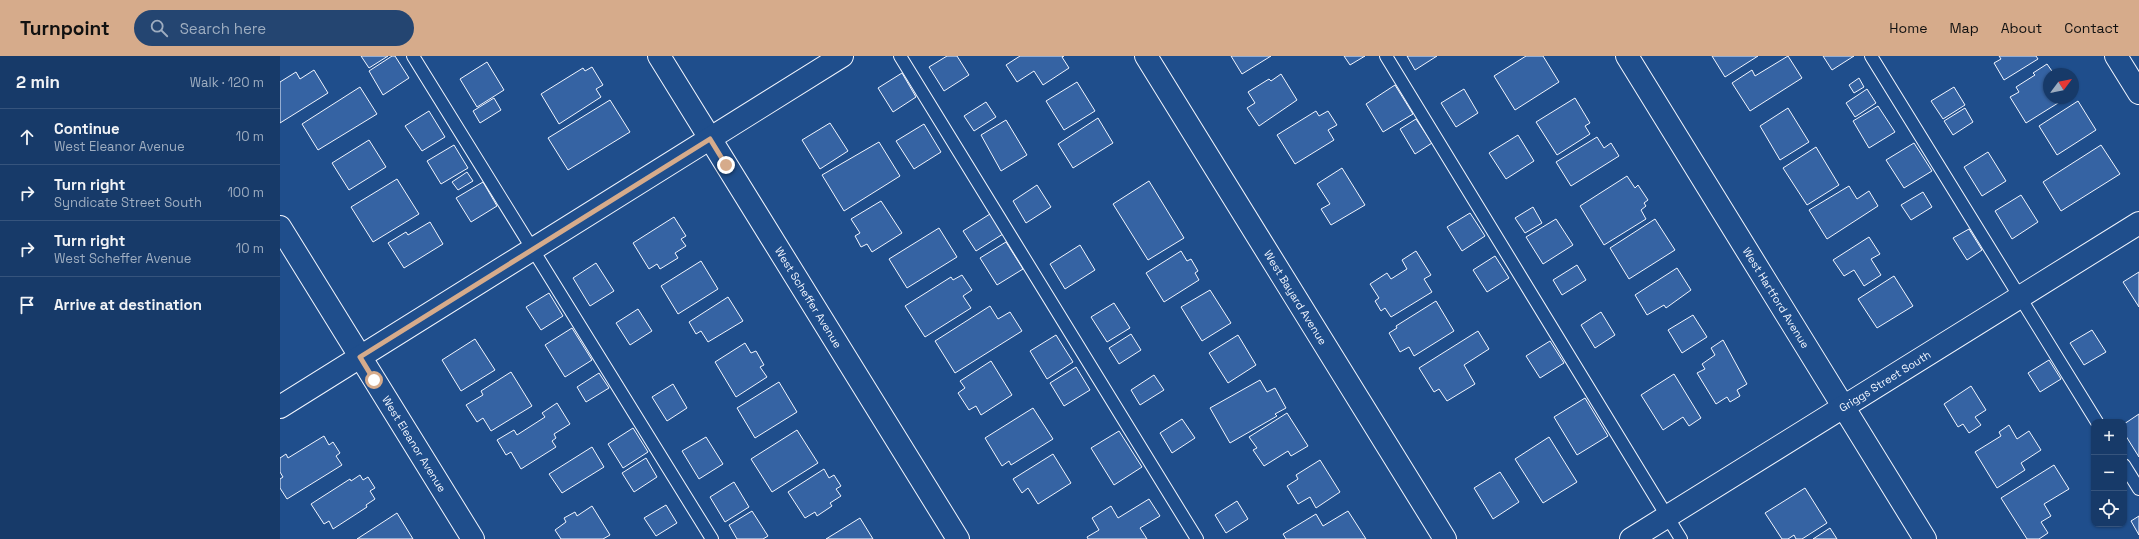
<!DOCTYPE html>
<html lang="en">
<head>
<meta charset="utf-8">
<style>
	:root { --surface:#173a69; --page:#244571; --text:#f1f3f6; --muted:#9eadc0; --line:#36547d; --accent:#d6ab8b }
	body { margin:0; font-family:"Space Grotesk",sans-serif; background:var(--page); color:var(--text) }
	.controls { position:absolute; right:12px; bottom:12px; display:grid; overflow:hidden; border-radius:8px; box-shadow:0 1px 3px #0004 }
	.controls button { width:36px; height:36px; display:grid; place-items:center; padding:0; border:0; border-bottom:1px solid var(--line); background:var(--surface); color:var(--text); font:20px sans-serif }
	.compass { position:absolute; left:1763px; top:12px; width:36px; height:36px; border-radius:50%; background:var(--surface); box-shadow:0 1px 3px #0004; rotate:58deg }
	.stop { position:absolute; width:12px; height:12px; margin:-9px; border:3px solid #d6ab8b; border-radius:50%; background:#fff }
	.stop.end { background:#d6ab8b; border-color:#fff; box-shadow:0 1px 4px #0008 }
	.list { margin:0; padding:0; list-style:none }
	h2 { display:flex; justify-content:space-between; align-items:center; height:52px; margin:0; padding:0 16px; font-size:17px }
	h2 small { font-size:13px; font-weight:400; color:var(--muted) }
	.list li { display:grid; grid-template-columns:26px 1fr auto; gap:12px; align-items:center; box-sizing:border-box; height:56px; padding:0 16px; border-top:1px solid var(--line) }
	.list b { display:block; font-size:15px; white-space:nowrap }
	.list p { margin:0; font-size:13px; white-space:nowrap; color:var(--muted) }
	.list em { font-size:13px; font-style:normal; color:var(--muted) }
	.icon { flex:none; width:22px; height:22px; fill:none; stroke:currentColor; stroke-width:2; stroke-linecap:round; stroke-linejoin:round }
	.map { position:relative; flex:none; width:1859px; height:483px; overflow:hidden }
	header { display:flex; align-items:center; gap:24px; box-sizing:border-box; height:56px; padding:0 20px; background:var(--accent); color:#111 }
	header strong { font-size:19px }
	nav { display:flex; gap:22px; margin-inline-start:auto; font-size:14px }
	.search { width:280px; height:36px; background:var(--page); display:flex; align-items:center; gap:10px; box-sizing:border-box; padding:0 14px; border-radius:22px; color:var(--muted); font-size:15px }
	main { display:flex }
	aside { flex:1; background:var(--surface) }
	.map>svg:first-child { display:block }
	.building { fill:#3563a3; stroke:#f2f6ff }
	.lines { fill:none; stroke-linecap:round; stroke-linejoin:round }
	.lane-casing { stroke:#f2f6ff; stroke-width:14 }
	.street-casing { stroke:#f2f6ff; stroke-width:24 }
	.lane { stroke:#1f4e8c; stroke-width:12 }
	.street { stroke:#1f4e8c; stroke-width:22 }
	.route { stroke:#d6ab8b; stroke-width:5 }
	.labels { text-anchor:middle; stroke-width:3; stroke-linejoin:round; paint-order:stroke }
	.street-label { font-size:11px; fill:#f2f6ff; stroke:#1f4e8c }
</style>
</head>
<body>
<header>
<strong>Turnpoint</strong>
<div class="search"><svg class="icon" aria-label="search" viewBox="0 0 24 24"><circle cx="10" cy="10" r="6"/><path d="M15 15l6 6"/></svg>Search here</div>
<nav><a>Home</a><a>Map</a><a>About</a><a>Contact</a></nav>
</header>
<main>
<aside>
<h2>2 min<small>Walk · 120 m</small></h2>
<ul class="list">
<li><svg class="icon" aria-label="ahead" viewBox="0 0 24 24"><path d="M12 20V5M6 11l6-6 6 6"/></svg><div><b>Continue</b><p>West Eleanor Avenue</p></div><em>10 m</em></li>
<li><svg class="icon" aria-label="right" viewBox="0 0 24 24"><path d="M7 20v-9h11M14 6l5 5-5 5"/></svg><div><b>Turn right</b><p>Syndicate Street South</p></div><em>100 m</em></li>
<li><svg class="icon" aria-label="right" viewBox="0 0 24 24"><path d="M7 20v-9h11M14 6l5 5-5 5"/></svg><div><b>Turn right</b><p>West Scheffer Avenue</p></div><em>10 m</em></li>
<li><svg class="icon" aria-label="arrive" viewBox="0 0 24 24"><path d="M6 21V4h12l-3 4 3 4H6"/></svg><div><b>Arrive at destination</b></div></li>
</ul>
</aside>
<div class="map">
<svg width="1859" height="483" viewBox="0 0 1859 483">
	<rect width="100%" height="100%" fill="#1f4e8c"/>
	<path class="building" d="M 81,0 L 108,0 L 89,12 Z
		M 112,0 L 115,0 L 129,22 L 103,39 L 89,15 Z
		M 667,0 L 677,0 L 689,19 L 664,35 L 649,11 Z
		M 740,0 L 784,0 L 782,1 L 789,12 L 763,29 L 754,15 L 737,26 L 726,9 Z
		M 951,0 L 991,0 L 962,18 Z
		M 1064,0 L 1085,0 L 1070,9 Z
		M 1127,0 L 1157,0 L 1135,14 Z
		M 1246,0 L 1263,0 L 1279,26 L 1235,54 L 1214,20 Z
		M 1432,0 L 1478,0 L 1445,21 Z
		M 1508,0 L 1522,22 L 1470,55 L 1452,27 L 1472,14 L 1475,20 Z
		M 1543,0 L 1574,0 L 1552,14 Z
		M 1719,0 L 1756,0 L 1758,3 L 1724,24 L 1714,7 L 1721,3 Z
		M 207,6 L 224,34 L 197,51 L 180,23 Z
		M 1767,8 L 1774,18 L 1769,18 L 1769,42 L 1786,42 L 1746,67 L 1730,41 L 1739,36 L 1736,31 L 1755,19 L 1753,17 Z
		M 312,11 L 323,29 L 316,33 L 321,41 L 279,68 L 261,38 L 303,12 L 305,15 Z
		M 34,14 L 48,37 L 0,67 L 0,26 L 16,16 L 20,23 Z
		M 622,17 L 636,41 L 613,56 L 598,32 Z
		M 1001,18 L 1017,44 L 979,70 L 967,52 L 975,47 L 968,36 L 989,23 L 991,25 Z
		M 1579,22 L 1584,31 L 1574,37 L 1569,29 Z
		M 797,26 L 815,55 L 784,74 L 766,45 Z
		M 1115,29 L 1133,58 L 1103,76 L 1086,48 Z
		M 80,31 L 97,58 L 38,94 L 22,68 Z
		M 1674,31 L 1685,49 L 1663,63 L 1651,45 Z
		M 1184,33 L 1198,57 L 1176,71 L 1161,47 Z
		M 1587,33 L 1596,47 L 1575,61 L 1566,47 Z
		M 214,42 L 221,54 L 200,67 L 193,55 Z
		M 1295,42 L 1310,67 L 1305,70 L 1310,78 L 1277,99 L 1256,66 Z
		M 330,44 L 350,76 L 288,114 L 268,82 Z
		M 1798,45 L 1816,74 L 1777,99 L 1759,70 Z
		M 706,46 L 716,61 L 694,75 L 684,60 Z
		M 1598,50 L 1615,76 L 1589,92 L 1573,65 Z
		M 1508,52 L 1529,86 L 1500,104 L 1480,70 Z
		M 1685,52 L 1693,66 L 1673,79 L 1664,65 Z
		M 149,55 L 165,81 L 142,95 L 125,70 Z
		M 1036,55 L 1039,60 L 1048,55 L 1057,69 L 1048,74 L 1054,84 L 1015,108 L 997,79 Z
		M 818,62 L 833,87 L 793,112 L 778,88 Z
		M 1136,63 L 1152,87 L 1135,98 L 1120,73 Z
		M 726,64 L 747,99 L 721,115 L 701,79 Z
		M 550,67 L 568,95 L 540,113 L 522,84 Z
		M 644,68 L 661,96 L 634,113 L 616,85 Z
		M 1238,79 L 1254,105 L 1226,123 L 1209,97 Z
		M 1317,81 L 1324,92 L 1331,87 L 1339,100 L 1291,130 L 1276,106 Z
		M 89,84 L 106,111 L 69,134 L 52,107 Z
		M 599,86 L 620,120 L 564,155 L 542,119 Z
		M 1634,87 L 1652,115 L 1624,132 L 1606,104 Z
		M 174,89 L 188,112 L 161,128 L 147,105 Z
		M 1821,89 L 1840,118 L 1781,155 L 1763,126 Z
		M 1536,91 L 1559,129 L 1527,149 L 1503,112 Z
		M 1708,96 L 1726,125 L 1702,140 L 1684,111 Z
		M 1062,112 L 1085,149 L 1051,169 L 1041,153 L 1050,148 L 1037,128 Z
		M 187,116 L 193,125 L 178,134 L 172,126 Z
		M 1347,120 L 1355,132 L 1358,129 L 1368,144 L 1364,147 L 1366,150 L 1361,154 L 1366,163 L 1324,189 L 1300,150 Z
		M 117,123 L 139,158 L 93,186 L 71,151 Z
		M 869,125 L 904,182 L 868,204 L 833,148 Z
		M 203,126 L 217,150 L 191,166 L 176,142 Z
		M 757,129 L 771,151 L 746,167 L 733,145 Z
		M 1569,130 L 1577,143 L 1589,135 L 1598,150 L 1547,183 L 1529,154 Z
		M 1643,136 L 1652,151 L 1631,164 L 1621,149 Z
		M 1741,139 L 1758,166 L 1732,183 L 1715,155 Z
		M 601,145 L 622,177 L 592,196 L 587,188 L 581,191 L 575,180 L 580,177 L 571,163 Z
		M 1253,151 L 1262,167 L 1245,177 L 1235,162 Z
		M 1190,157 L 1205,180 L 1182,195 L 1167,171 Z
		M 710,158 L 723,178 L 696,195 L 683,175 Z
		M 394,161 L 406,180 L 401,183 L 406,190 L 395,197 L 398,202 L 380,213 L 377,208 L 369,213 L 353,187 Z
		M 1276,163 L 1293,189 L 1263,208 L 1246,181 Z
		M 1375,163 L 1395,194 L 1349,223 L 1330,192 Z
		M 150,166 L 163,188 L 124,212 L 108,187 L 126,176 L 128,179 Z
		M 659,172 L 677,201 L 627,232 L 609,203 Z
		M 1689,173 L 1702,194 L 1687,204 L 1673,182 Z
		M 1589,181 L 1600,198 L 1591,203 L 1601,219 L 1584,230 L 1574,214 L 1564,220 L 1553,204 Z
		M 726,186 L 743,213 L 717,229 L 700,202 Z
		M 800,189 L 815,214 L 785,233 L 770,208 Z
		M 901,195 L 907,205 L 911,203 L 918,215 L 915,217 L 919,224 L 884,246 L 866,217 Z
		M 1136,195 L 1151,219 L 1144,223 L 1152,236 L 1111,261 L 1105,252 L 1101,255 L 1095,245 L 1099,242 L 1090,228 L 1107,217 L 1111,223 L 1127,213 L 1122,204 Z
		M 1215,200 L 1229,222 L 1207,236 L 1193,214 Z
		M 421,205 L 438,233 L 398,258 L 381,230 Z
		M 316,207 L 334,235 L 310,250 L 293,222 Z
		M 1297,209 L 1306,224 L 1282,239 L 1273,224 Z
		M 1397,212 L 1411,234 L 1386,252 L 1384,249 L 1367,259 L 1355,239 Z
		M 1859,216 L 1859,251 L 1843,226 Z
		M 682,219 L 692,234 L 683,240 L 691,252 L 645,281 L 625,250 L 671,221 L 673,224 Z
		M 1614,220 L 1633,250 L 1597,272 L 1578,243 Z
		M 930,234 L 951,267 L 922,285 L 901,251 Z
		M 269,237 L 283,260 L 261,274 L 246,251 Z
		M 448,241 L 463,265 L 428,286 L 421,275 L 416,278 L 409,266 Z
		M 1156,245 L 1174,275 L 1134,300 L 1129,291 L 1120,296 L 1109,277 L 1117,272 L 1116,270 Z
		M 834,247 L 850,272 L 827,286 L 811,261 Z
		M 710,250 L 718,263 L 730,256 L 742,275 L 675,317 L 655,285 Z
		M 358,253 L 372,275 L 350,289 L 336,267 Z
		M 1321,256 L 1335,279 L 1315,292 L 1301,269 Z
		M 1413,259 L 1427,281 L 1402,297 L 1388,274 Z
		M 292,272 L 312,304 L 285,321 L 265,289 Z
		M 1812,274 L 1826,296 L 1804,309 L 1790,287 Z
		M 1198,275 L 1209,293 L 1184,309 L 1195,328 L 1167,345 L 1159,333 L 1154,336 L 1139,312 Z
		M 851,278 L 861,294 L 839,308 L 829,292 Z
		M 776,279 L 793,306 L 767,323 L 750,295 Z
		M 958,279 L 976,309 L 948,327 L 929,297 Z
		M 195,283 L 215,314 L 181,335 L 162,304 Z
		M 1443,284 L 1467,328 L 1457,334 L 1460,340 L 1450,346 L 1447,341 L 1436,348 L 1417,317 L 1425,313 L 1422,308 L 1435,299 L 1431,292 Z
		M 1270,285 L 1284,307 L 1260,322 L 1246,300 Z
		M 465,287 L 471,297 L 476,295 L 484,309 L 480,311 L 487,321 L 456,341 L 435,306 Z
		M 1769,304 L 1781,323 L 1760,336 L 1748,317 Z
		M 711,305 L 732,339 L 701,359 L 696,350 L 689,354 L 678,337 L 685,332 L 680,325 Z
		M 796,311 L 810,334 L 784,350 L 770,327 Z
		M 231,316 L 252,350 L 211,375 L 203,362 L 197,366 L 186,349 L 203,339 L 201,335 Z
		M 319,317 L 329,332 L 306,346 L 297,331 Z
		M 1394,318 L 1421,362 L 1409,370 L 1403,361 L 1383,374 L 1361,339 Z
		M 874,319 L 884,334 L 860,349 L 851,334 Z
		M 980,324 L 987,336 L 995,332 L 1006,352 L 995,358 L 997,360 L 950,387 L 930,352 Z
		M 499,326 L 517,356 L 475,382 L 457,352 Z
		M 393,328 L 407,352 L 387,365 L 372,341 Z
		M 1691,330 L 1706,354 L 1695,361 L 1701,369 L 1689,377 L 1683,368 L 1678,371 L 1664,348 Z
		M 1305,342 L 1328,380 L 1297,399 L 1274,361 Z
		M 277,347 L 290,368 L 274,378 L 276,382 L 272,385 L 276,391 L 241,413 L 231,396 L 226,399 L 217,384 L 234,374 L 237,379 L 265,361 L 262,357 Z
		M 753,352 L 773,383 L 731,409 L 729,405 L 722,410 L 705,382 Z
		M 1007,357 L 1028,390 L 1011,400 L 1008,395 L 984,410 L 973,394 L 977,392 L 969,381 Z
		M 1859,358 L 1859,401 L 1844,377 L 1844,368 Z
		M 902,363 L 915,382 L 892,397 L 880,377 Z
		M 1729,369 L 1737,383 L 1749,375 L 1761,394 L 1741,407 L 1745,414 L 1717,432 L 1695,396 L 1721,380 L 1719,376 Z
		M 353,372 L 368,396 L 343,412 L 328,388 Z
		M 517,374 L 538,407 L 492,436 L 471,403 Z
		M 839,375 L 862,411 L 834,429 L 811,392 Z
		M 44,380 L 49,389 L 53,386 L 60,397 L 56,400 L 62,409 L 7,443 L 0,432 L 0,423 L 3,421 L 0,416 L 0,402 L 6,398 L 8,402 Z
		M 426,381 L 443,408 L 419,423 L 402,395 Z
		M 1269,381 L 1297,426 L 1263,447 L 1235,403 Z
		M 312,391 L 324,411 L 282,437 L 269,418 Z
		M 773,398 L 791,427 L 758,448 L 748,432 L 742,437 L 733,423 Z
		M 366,402 L 377,421 L 354,436 L 342,417 Z
		M 1040,404 L 1060,436 L 1036,452 L 1030,441 L 1018,448 L 1007,430 L 1018,423 L 1016,419 Z
		M 1774,409 L 1789,433 L 1764,448 L 1771,460 L 1761,466 L 1768,477 L 1759,483 L 1747,483 L 1721,442 Z
		M 544,413 L 549,422 L 554,419 L 561,430 L 556,433 L 561,440 L 550,447 L 552,450 L 537,460 L 535,456 L 525,462 L 508,436 Z
		M 1220,416 L 1239,446 L 1213,463 L 1194,432 Z
		M 80,419 L 83,424 L 88,421 L 95,432 L 90,435 L 95,443 L 86,449 L 87,451 L 53,473 L 49,465 L 44,468 L 31,448 L 70,423 L 71,425 Z
		M 454,426 L 469,451 L 445,466 L 430,441 Z
		M 1525,432 L 1547,467 L 1522,483 L 1516,483 L 1514,479 L 1508,483 L 1502,483 L 1485,457 Z
		M 869,443 L 880,460 L 860,472 L 867,483 L 808,483 L 807,481 L 819,474 L 812,462 L 831,450 L 838,462 Z
		M 957,445 L 968,463 L 946,477 L 935,459 Z
		M 386,449 L 397,467 L 376,480 L 364,462 Z
		M 312,450 L 330,479 L 323,483 L 281,483 L 275,474 L 286,466 L 284,462 L 295,456 L 297,460 Z
		M 472,455 L 488,480 L 483,483 L 457,483 L 449,469 Z
		M 1068,455 L 1086,483 L 1006,483 L 1003,478 L 1036,458 L 1043,470 Z
		M 117,457 L 133,483 L 77,483 Z
		M 1859,460 L 1859,479 L 1851,465 Z
		M 580,462 L 593,483 L 546,483 Z
		M 1550,472 L 1557,483 L 1533,483 Z"/>
	<g class="lines">
		<g class="lane-casing">
			<path id="lane" d="M 133,0 L 432,483
				M 620,0 L 917,483
				M 1106,0 L 1401,483
				M 1591,0 L 1817,366
				M 1844,409 L 1859,433"/>
		</g>
		<g class="street-casing">
			<g id="street">
				<path id="s1" d="M 379,0 L 678,483"/>
				<path id="s2" d="M 866,0 L 1165,483"/>
				<path id="s3" d="M 1347,0 L 1645,483"/>
				<path d="M 1836,0 L 1859,37"/>
				<path id="s4" d="M 0,171 L 193,483"/>
				<path d="M 0,351 L 562,0"/>
				<path id="s5" d="M 1351,483 L 1859,167"/>
			</g>
		</g>
		<use href="#lane" class="lane"/>
		<use href="#street" class="street"/>
	</g>
	<g class="lines">
		<path class="route" d="M 94,324 L 80,301 L 430,83 L 446,109"/>
	</g>
	<g class="labels">
		<g class="street-label">
			<text dy="4" stroke="none"><textPath href="#s1" startOffset="284">West Scheffer Avenue</textPath></text>
			<text dy="4" stroke="none"><textPath href="#s2" startOffset="284">West Bayard Avenue</textPath></text>
			<text dy="4" stroke="none"><textPath href="#s3" startOffset="284">West Hartford Avenue</textPath></text>
			<text dy="4" stroke="none"><textPath href="#s5" startOffset="299">Griggs Street South</textPath></text>
			<text dy="4" stroke="none"><textPath href="#s4" startOffset="255">West Eleanor Avenue</textPath></text>
		</g>
	</g>
</svg>
<div class="controls">
<button>+</button>
<button>−</button>
<button><svg class="icon" aria-label="locate" viewBox="0 0 24 24"><circle cx="12" cy="12" r="6"/><path d="M12 2v4M12 18v4M2 12h4M18 12h4"/></svg></button>
</div>
<svg class="compass" viewBox="-18 -18 36 36"><path d="M0-13l5 13h-10z" fill="#e53935"/><path d="M0 13l5-13h-10z" fill="#9eadc0"/></svg>
<div class="stop" style="left:94px;top:324px"></div>
<div class="stop end" style="left:446px;top:109px"></div>
</div>
</main>
</body>
</html>
